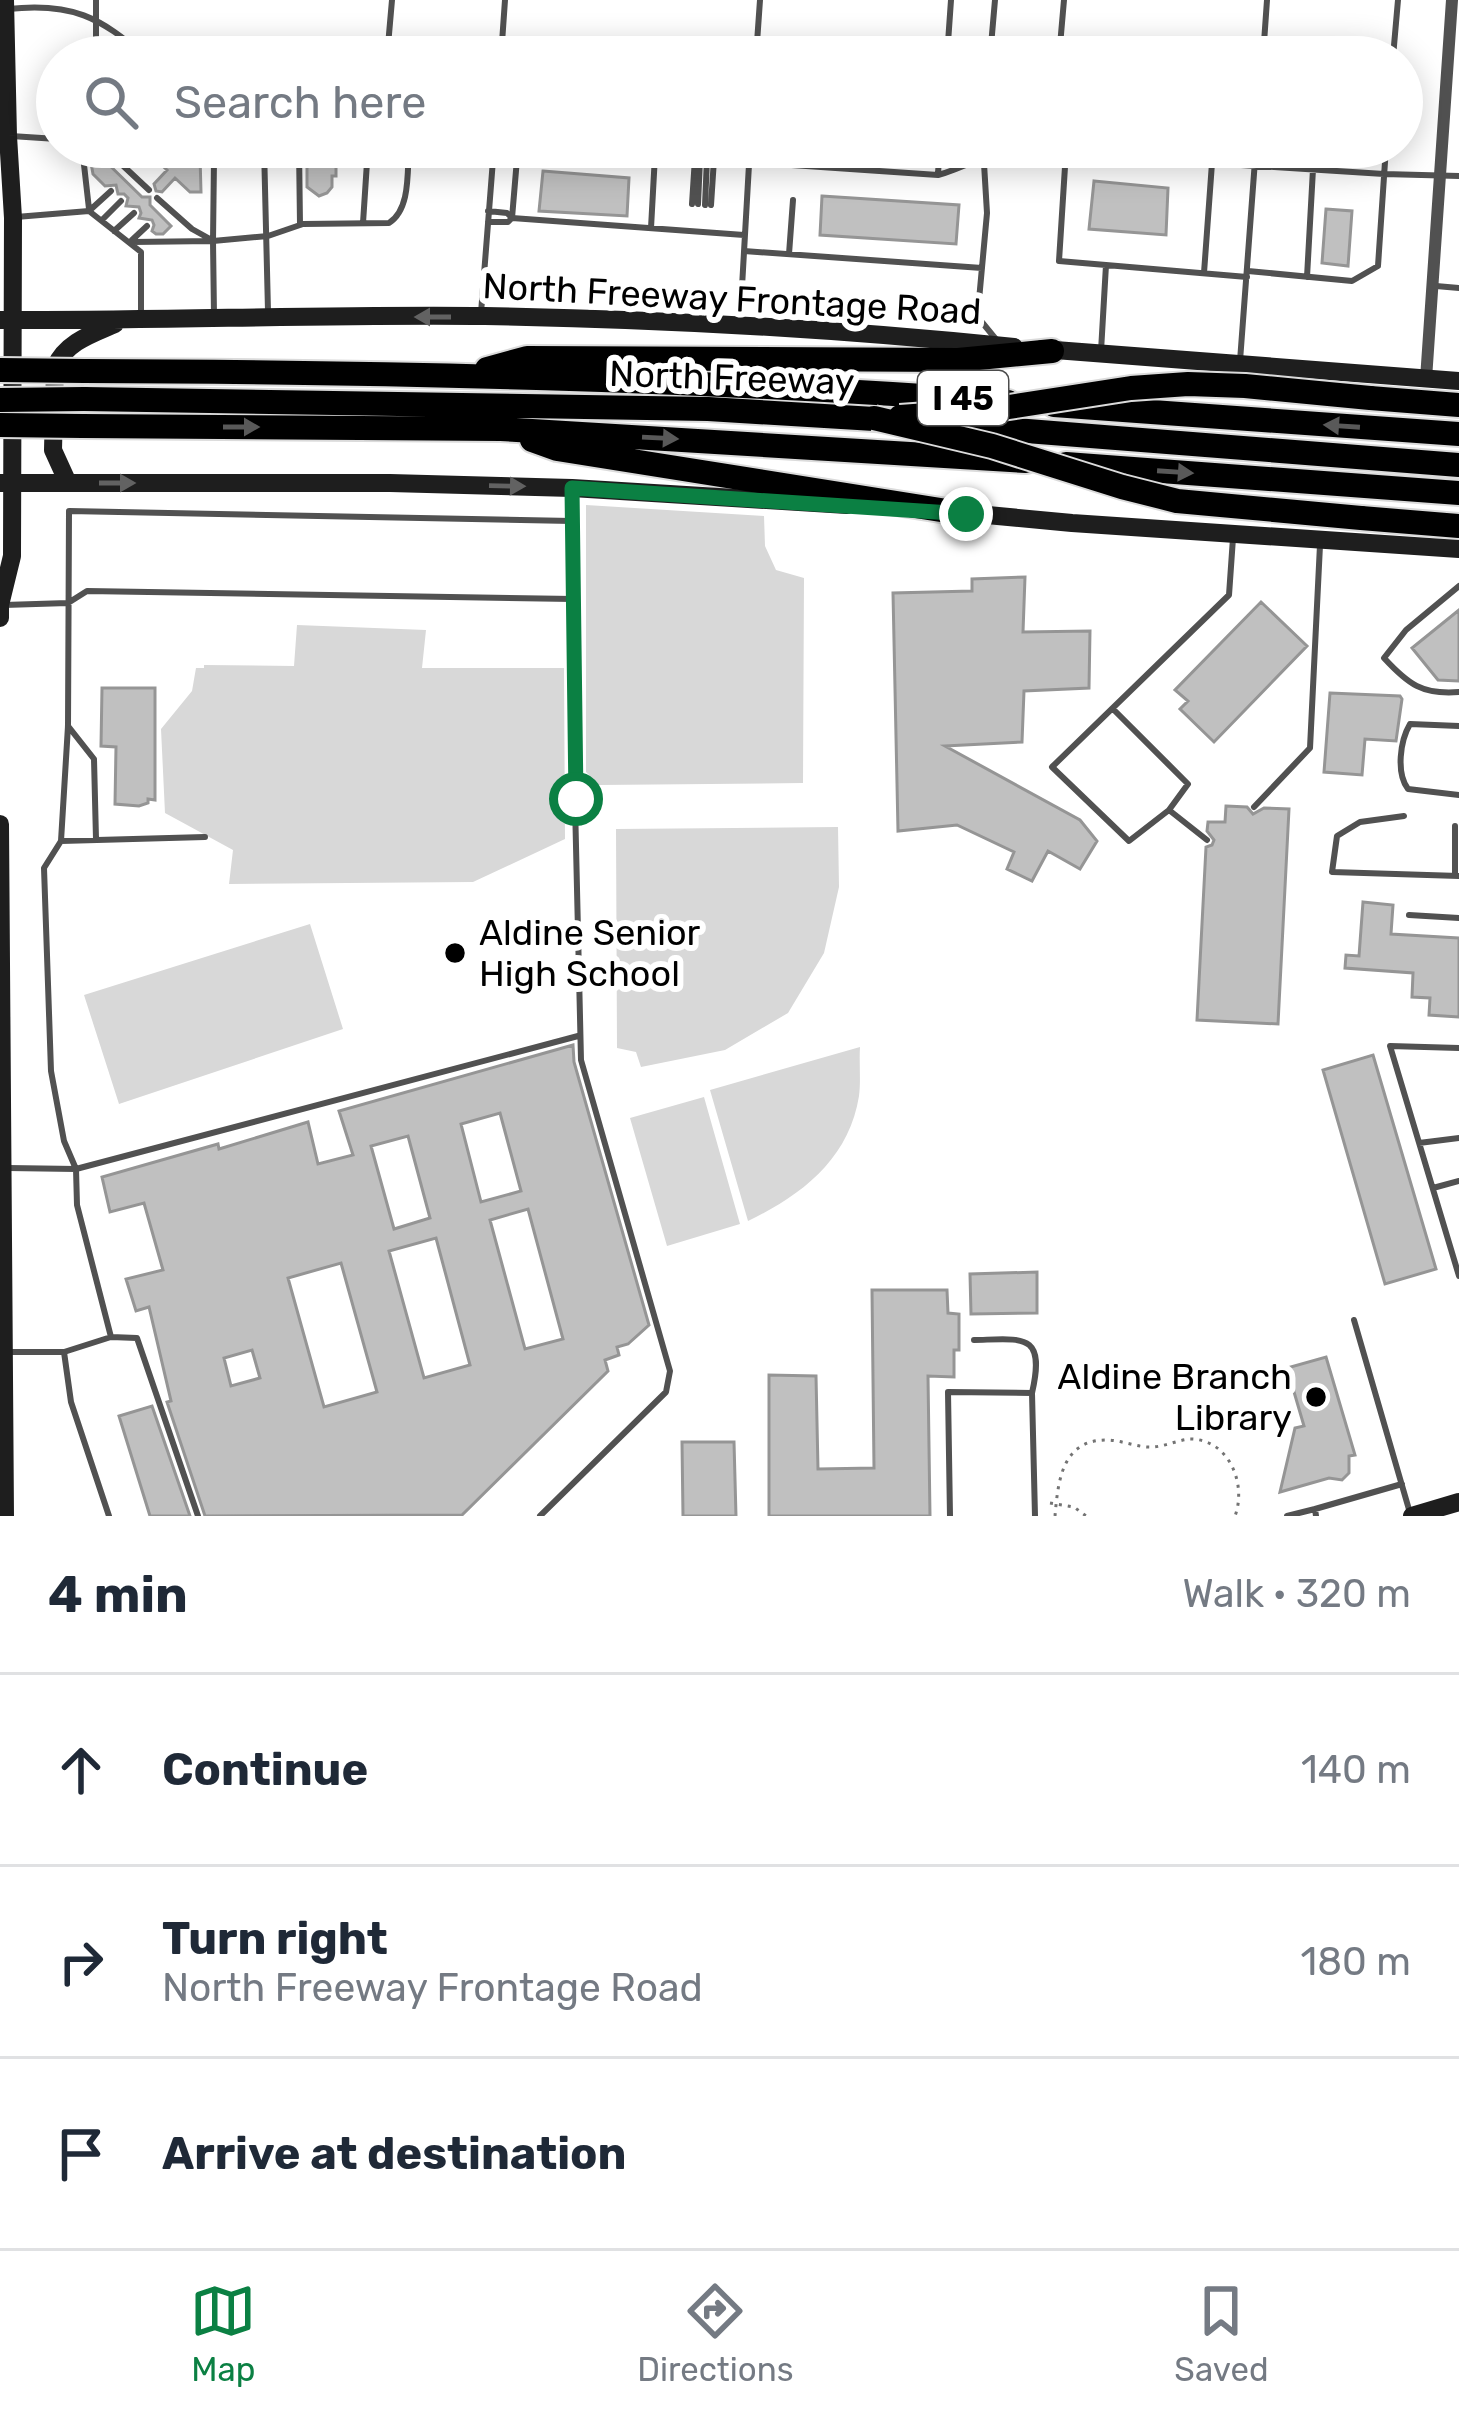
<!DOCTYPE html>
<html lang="en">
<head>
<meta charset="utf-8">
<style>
	:root { --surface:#fff; --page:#f6f6f7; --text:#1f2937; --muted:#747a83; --line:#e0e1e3; --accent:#0b8043 }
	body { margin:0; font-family:Rubik,sans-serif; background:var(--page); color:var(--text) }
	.stop { position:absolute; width:36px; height:36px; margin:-27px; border:9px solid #0b8043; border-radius:50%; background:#fff }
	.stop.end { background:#0b8043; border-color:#fff; box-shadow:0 3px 12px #0008 }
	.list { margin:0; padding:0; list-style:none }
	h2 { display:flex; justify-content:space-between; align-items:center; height:156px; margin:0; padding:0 48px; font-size:51px }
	h2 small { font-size:39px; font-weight:400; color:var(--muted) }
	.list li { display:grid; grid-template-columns:78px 1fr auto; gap:36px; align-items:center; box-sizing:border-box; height:192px; padding:0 48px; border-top:3px solid var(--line) }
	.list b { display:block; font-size:45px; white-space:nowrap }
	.list p { margin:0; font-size:39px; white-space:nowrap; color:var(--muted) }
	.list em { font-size:39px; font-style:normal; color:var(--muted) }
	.icon { flex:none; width:66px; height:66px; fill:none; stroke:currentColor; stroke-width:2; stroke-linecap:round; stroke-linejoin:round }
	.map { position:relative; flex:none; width:1459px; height:1516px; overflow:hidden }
	.search { position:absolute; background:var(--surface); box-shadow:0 6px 30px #0003; left:36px; right:36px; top:36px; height:132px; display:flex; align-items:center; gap:30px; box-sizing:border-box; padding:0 42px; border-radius:66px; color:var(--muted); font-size:45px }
	.sheet { height:732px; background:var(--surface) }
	nav { display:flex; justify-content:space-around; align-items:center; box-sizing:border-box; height:168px; border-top:3px solid var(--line); background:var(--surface); font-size:33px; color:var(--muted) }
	nav a { display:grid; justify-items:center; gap:6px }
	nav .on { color:var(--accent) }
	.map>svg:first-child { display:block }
	.green { fill:#d8d8d8 }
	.building { fill:#c0c0c0; stroke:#959595; stroke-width:3; fill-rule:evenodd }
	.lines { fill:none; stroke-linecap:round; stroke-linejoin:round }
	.highway-casing { stroke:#dbdbdb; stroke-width:28 }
	.path { stroke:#737373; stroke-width:3; stroke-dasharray:3 6; stroke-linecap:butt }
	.lane { stroke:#515151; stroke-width:6 }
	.street { stroke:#515151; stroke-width:12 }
	.secondary { stroke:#1e1e1e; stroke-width:18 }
	.highway { stroke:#000; stroke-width:24 }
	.highway-bridge-casing { stroke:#dbdbdb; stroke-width:28; stroke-linecap:butt }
	.highway-bridge { stroke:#000; stroke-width:24 }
	.oneway { fill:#626262 }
	.oneway2 { fill:#595959 }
	.route { stroke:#0b8043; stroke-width:15 }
	.poi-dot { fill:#000; stroke:#fff; stroke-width:4.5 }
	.labels { text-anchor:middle; stroke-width:12; stroke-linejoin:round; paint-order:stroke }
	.shield { fill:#fff; stroke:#4c4c4c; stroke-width:3 }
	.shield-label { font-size:33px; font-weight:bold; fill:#000 }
	.street-label { font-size:36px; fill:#000; stroke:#fff }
	.poi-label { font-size:36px; fill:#000; stroke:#fff; text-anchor:start }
</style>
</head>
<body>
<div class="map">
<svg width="1459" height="1516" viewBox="0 0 1459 1516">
	<rect width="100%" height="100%" fill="#fff"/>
	<path class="green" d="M 586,505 L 764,516 L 765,546 L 776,570 L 804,578 L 803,783 L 599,785 L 586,772 Z
		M 297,625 L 426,630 L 422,668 L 564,668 L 565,839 L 473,882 L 229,884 L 233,850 L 165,813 L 161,729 L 192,691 L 196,668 L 204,668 L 204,665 L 294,666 Z
		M 838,827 L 839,887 L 824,953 L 788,1013 L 725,1050 L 641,1067 L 636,1052 L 617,1048 L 616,829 Z
		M 310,924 L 343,1029 L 119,1104 L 84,995 Z
		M 860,1047 C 859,1063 861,1081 859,1096 C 849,1159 802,1195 748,1221 L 710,1090 Z
		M 704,1097 L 740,1224 L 667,1246 L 630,1118 Z"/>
	<path class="building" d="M 152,147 L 191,147 L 200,156 L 201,192 L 190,192 L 175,178 L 162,192 L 156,191 L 154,184 L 167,170 L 152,156 Z
		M 336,147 L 336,176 L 332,176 L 332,187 L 327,193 L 319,196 L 307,187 L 307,149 Z
		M 99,155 L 142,197 L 150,197 L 150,205 L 171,226 L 163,234 L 156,234 L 152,231 L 154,225 L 152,220 L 139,218 L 141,213 L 139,207 L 126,206 L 128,198 L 124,194 L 118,194 L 116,185 L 105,186 L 93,174 L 91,163 Z
		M 543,171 L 629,178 L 627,216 L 539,211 Z
		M 1094,181 L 1168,188 L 1166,235 L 1089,229 Z
		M 822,196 L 959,205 L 956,244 L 820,235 Z
		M 1326,209 L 1352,211 L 1348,266 L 1322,263 Z
		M 1025,577 L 1023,632 L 1090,631 L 1089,688 L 1024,691 L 1022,742 L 945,746 L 1080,820 L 1097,841 L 1080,869 L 1048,851 L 1032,881 L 1007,869 L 1014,852 L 957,825 L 898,831 L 893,593 L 972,591 L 972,579 Z
		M 1261,602 L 1307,646 L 1214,742 L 1180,709 L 1188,701 L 1175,690 Z
		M 1459,610 L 1459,681 L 1438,680 L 1412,648 Z
		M 102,688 L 155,688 L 155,800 L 148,799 L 148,803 L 139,806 L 115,804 L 116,747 L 101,746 Z
		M 1330,693 L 1400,696 L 1402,699 L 1396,741 L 1365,739 L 1362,775 L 1324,772 Z
		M 1226,806 L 1247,807 L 1253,814 L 1264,808 L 1289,809 L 1278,1024 L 1197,1020 L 1206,847 L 1212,845 L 1214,840 L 1207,831 L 1208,822 L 1225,822 Z
		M 1363,902 L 1393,905 L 1391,934 L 1459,938 L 1459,1017 L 1429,1015 L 1430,998 L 1412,997 L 1413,973 L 1345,968 L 1346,955 L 1359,956 Z
		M 573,1045 L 574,1062 L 649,1325 L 628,1344 L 617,1347 L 619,1355 L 605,1360 L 608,1371 L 462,1515 L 205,1516 L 167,1402 L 171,1401 L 149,1307 L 136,1311 L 126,1279 L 163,1270 L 144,1203 L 110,1212 L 102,1177 L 218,1144 L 219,1149 L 308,1122 L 318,1164 L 353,1155 L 339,1111 ZM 500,1113 L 521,1191 L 481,1202 L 461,1124 ZM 408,1136 L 430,1218 L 394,1229 L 371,1146 ZM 528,1209 L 563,1339 L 525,1349 L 490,1220 ZM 436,1238 L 470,1365 L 424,1378 L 389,1251 ZM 341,1263 L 377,1392 L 324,1407 L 288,1278 ZM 252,1350 L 260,1378 L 231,1386 L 224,1358 Z
		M 1373,1055 L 1436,1269 L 1385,1284 L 1323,1070 Z
		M 1037,1272 L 1037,1313 L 971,1314 L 970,1274 Z
		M 872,1290 L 947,1290 L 948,1313 L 959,1314 L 959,1350 L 954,1350 L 954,1377 L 928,1376 L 930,1516 L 769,1516 L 769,1375 L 816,1376 L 818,1469 L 874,1468 Z
		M 1326,1357 L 1355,1455 L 1349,1456 L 1349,1473 L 1342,1480 L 1329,1478 L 1280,1492 L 1295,1428 L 1304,1426 L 1287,1368 Z
		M 152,1406 L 190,1516 L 150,1516 L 119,1416 Z
		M 682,1442 L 734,1442 L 736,1516 L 683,1516 Z"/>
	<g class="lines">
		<g class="highway-casing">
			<path id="highway" d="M 487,369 L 527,358 L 958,360 L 1052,351
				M 84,371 C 392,372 700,379 1008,402
				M 1370,398 L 1459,405
				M 84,399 L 708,409 L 891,420
				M 1054,405 L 1459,434
				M 926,423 L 1459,465
				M 82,426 L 501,429 L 1026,461
				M 532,440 L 557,449 L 947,511
				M 1066,464 L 1459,493
				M 1361,518 L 1459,526"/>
		</g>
		<path class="path" d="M 1050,1503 L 1074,1507 L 1086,1516
			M 1055,1516 C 1058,1481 1062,1440 1106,1440 C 1122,1440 1138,1448 1153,1447 C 1166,1446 1178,1440 1190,1439 C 1229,1439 1247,1484 1235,1516"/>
		<path class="lane" d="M 8,9 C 72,2 100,17 146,57
			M 96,57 L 96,0
			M 387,57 L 392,0
			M 501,57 L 505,0
			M 756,57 L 760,0
			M 947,57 L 951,0
			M 990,57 L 995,0
			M 1059,57 L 1064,0
			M 1263,57 L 1267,0
			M 1393,57 L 1398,0
			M 11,136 L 57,139
			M 82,147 L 89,209
			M 103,147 L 149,190
			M 210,147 L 214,159 L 213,241
			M 264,147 L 268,311
			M 299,147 L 300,225
			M 525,147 L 938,175 C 964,168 984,155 1009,147
			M 983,147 L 987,213 L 978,311 L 981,321 L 999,343
			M 1027,147 L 1163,160 L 1384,174 L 1459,176
			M 1066,151 L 1059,261 L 1106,265
			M 938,173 L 940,147
			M 157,198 L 192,229 L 210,239
			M 692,204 L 695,158
			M 698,204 L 700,158
			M 705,205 L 707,159
			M 711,205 L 714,159
			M 89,211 L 111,191
			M 488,211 L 507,213 L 512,218 L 744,235
			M 16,217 L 89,211 L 141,252 L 141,315
			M 512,218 L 518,147
			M 102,220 L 121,201
			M 488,222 L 508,222 L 512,218
			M 363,223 L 368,147
			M 651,228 L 655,155
			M 114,231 L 134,213
			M 132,240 L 147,226
			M 132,242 L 213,241
			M 744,251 L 982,268
			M 789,254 L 793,200
			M 1248,271 L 1352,281 L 1378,266 L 1386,147
			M 1204,273 L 1212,163
			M 1307,277 L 1313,169
			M 1436,286 L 1459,288
			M 481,313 L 494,147
			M 214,315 L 213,241 L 268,236 L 303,224 L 389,223 C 411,209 407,171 409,147
			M 740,322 L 750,147
			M 1101,351 L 1106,265 L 1247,277
			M 1240,361 L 1256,147
			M 1459,586 L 1406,630 L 1384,658 C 1408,684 1422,695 1459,692
			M 4,605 L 68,603 L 87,591 L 573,599
			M 1113,709 L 1188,784 L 1169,810 L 1129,841 L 1052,767 L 1229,595 L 1233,538
			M 68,726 L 94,759 L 96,839
			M 1459,726 L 1410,724 C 1400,741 1396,773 1408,789 L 1459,795
			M 1254,807 L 1310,748 L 1320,545
			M 1169,810 L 1207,840
			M 1404,816 L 1360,822 L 1337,836 L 1332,872 L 1459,876
			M 1455,826 L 1455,876
			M 61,841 L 68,726 L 69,511 L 572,521
			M 1409,915 L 1459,918
			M 1459,1048 L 1390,1046 L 1459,1276
			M 1419,1143 L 1459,1138
			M 8,1168 L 76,1169 L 578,1036
			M 1433,1188 L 1459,1181
			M 1354,1320 L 1410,1513
			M 111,1337 L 77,1205 L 76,1169 L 64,1141 L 51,1071 L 44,868 L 61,841 L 205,837
			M 974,1340 C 1023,1339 1046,1332 1032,1393 L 1035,1516
			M 7,1352 L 64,1352 L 111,1337 L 137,1338 L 198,1516
			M 64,1352 L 71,1402 L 109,1516
			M 540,1516 L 666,1392 L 670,1371 L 581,1060 L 572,675 L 572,494
			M 950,1516 L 948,1392 L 1032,1393
			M 1287,1516 L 1315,1509
			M 1316,1516 L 1315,1509 L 1402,1484"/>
		<path class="street" d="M 1426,379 L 1452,0"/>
		<path class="secondary" d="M 0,320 C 162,321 323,314 485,316 C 661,319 839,329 1014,347
			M 1042,349 L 1459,381
			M 0,483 L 390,483 L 572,488 L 847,505
			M 68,483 L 53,450 L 55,367 C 66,342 92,334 115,324
			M 934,510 L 1072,523 L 1459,549
			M 0,618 L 0,605 L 12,556 L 13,218 L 8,136 L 5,0
			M 0,824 L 5,1516
			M 1412,1516 L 1459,1502"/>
		<use href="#highway" class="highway"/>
		<g class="highway-bridge-casing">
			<path id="highway-bridge" d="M 0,370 L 84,371
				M 0,400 L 84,399
				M 900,417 L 983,411 L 1131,388 L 1188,384 L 1245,386 L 1370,398
				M 874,418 L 992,446 L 1122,487 L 1177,501 L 1361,518
				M 0,425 L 82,426"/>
		</g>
		<use href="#highway-bridge" class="highway-bridge"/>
	</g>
	<defs><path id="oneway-solid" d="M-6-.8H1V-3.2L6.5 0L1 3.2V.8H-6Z" transform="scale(3)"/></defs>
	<g class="oneway">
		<use href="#oneway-solid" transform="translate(433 317) rotate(180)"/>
		<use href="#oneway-solid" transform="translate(117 483)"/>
		<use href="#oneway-solid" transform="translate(507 486) rotate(1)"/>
	</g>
	<g class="oneway2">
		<use href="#oneway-solid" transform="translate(1342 426) rotate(-176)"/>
		<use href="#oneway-solid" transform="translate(241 427)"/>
		<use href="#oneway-solid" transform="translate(660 438) rotate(3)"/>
		<use href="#oneway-solid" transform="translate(1175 472) rotate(4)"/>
	</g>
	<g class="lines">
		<path class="route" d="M 576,799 L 572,488 L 966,514"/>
	</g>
	<g class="poi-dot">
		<circle cx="455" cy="953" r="12"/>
		<circle cx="1316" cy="1397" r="12"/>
	</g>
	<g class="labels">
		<rect class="shield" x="918" y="371" width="90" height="54" rx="9"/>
		<g class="shield-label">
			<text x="963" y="410">I 45</text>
		</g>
		<g class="street-label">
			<text transform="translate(732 298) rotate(3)" y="13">North Freeway Frontage Road</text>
			<text transform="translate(732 377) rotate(2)" y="13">North Freeway</text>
		</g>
		<g class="poi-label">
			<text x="479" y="945">Aldine Senior<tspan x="479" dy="41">High School</tspan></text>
			<text x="1292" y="1389" text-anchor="end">Aldine Branch<tspan x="1292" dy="41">Library</tspan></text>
		</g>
	</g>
</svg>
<div class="stop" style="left:576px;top:799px"></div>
<div class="stop end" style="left:966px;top:514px"></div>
<div class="search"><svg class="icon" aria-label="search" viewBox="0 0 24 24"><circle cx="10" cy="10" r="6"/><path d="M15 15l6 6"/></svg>Search here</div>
</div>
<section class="sheet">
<h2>4 min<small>Walk · 320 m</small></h2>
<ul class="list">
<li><svg class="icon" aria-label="ahead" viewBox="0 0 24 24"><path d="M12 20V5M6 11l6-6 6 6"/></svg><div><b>Continue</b></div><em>140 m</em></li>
<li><svg class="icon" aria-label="right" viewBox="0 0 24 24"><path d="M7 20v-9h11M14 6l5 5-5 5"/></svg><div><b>Turn right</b><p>North Freeway Frontage Road</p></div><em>180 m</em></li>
<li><svg class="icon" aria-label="arrive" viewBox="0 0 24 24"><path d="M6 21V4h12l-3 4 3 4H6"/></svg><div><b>Arrive at destination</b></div></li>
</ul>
</section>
<nav>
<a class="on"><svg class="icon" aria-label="map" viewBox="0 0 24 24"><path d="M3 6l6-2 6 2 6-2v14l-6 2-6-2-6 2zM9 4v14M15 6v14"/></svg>Map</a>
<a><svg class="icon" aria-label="directions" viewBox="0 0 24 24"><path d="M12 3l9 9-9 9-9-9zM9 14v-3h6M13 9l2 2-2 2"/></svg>Directions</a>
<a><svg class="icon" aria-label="saved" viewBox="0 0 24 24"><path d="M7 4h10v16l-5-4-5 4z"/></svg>Saved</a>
</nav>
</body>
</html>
